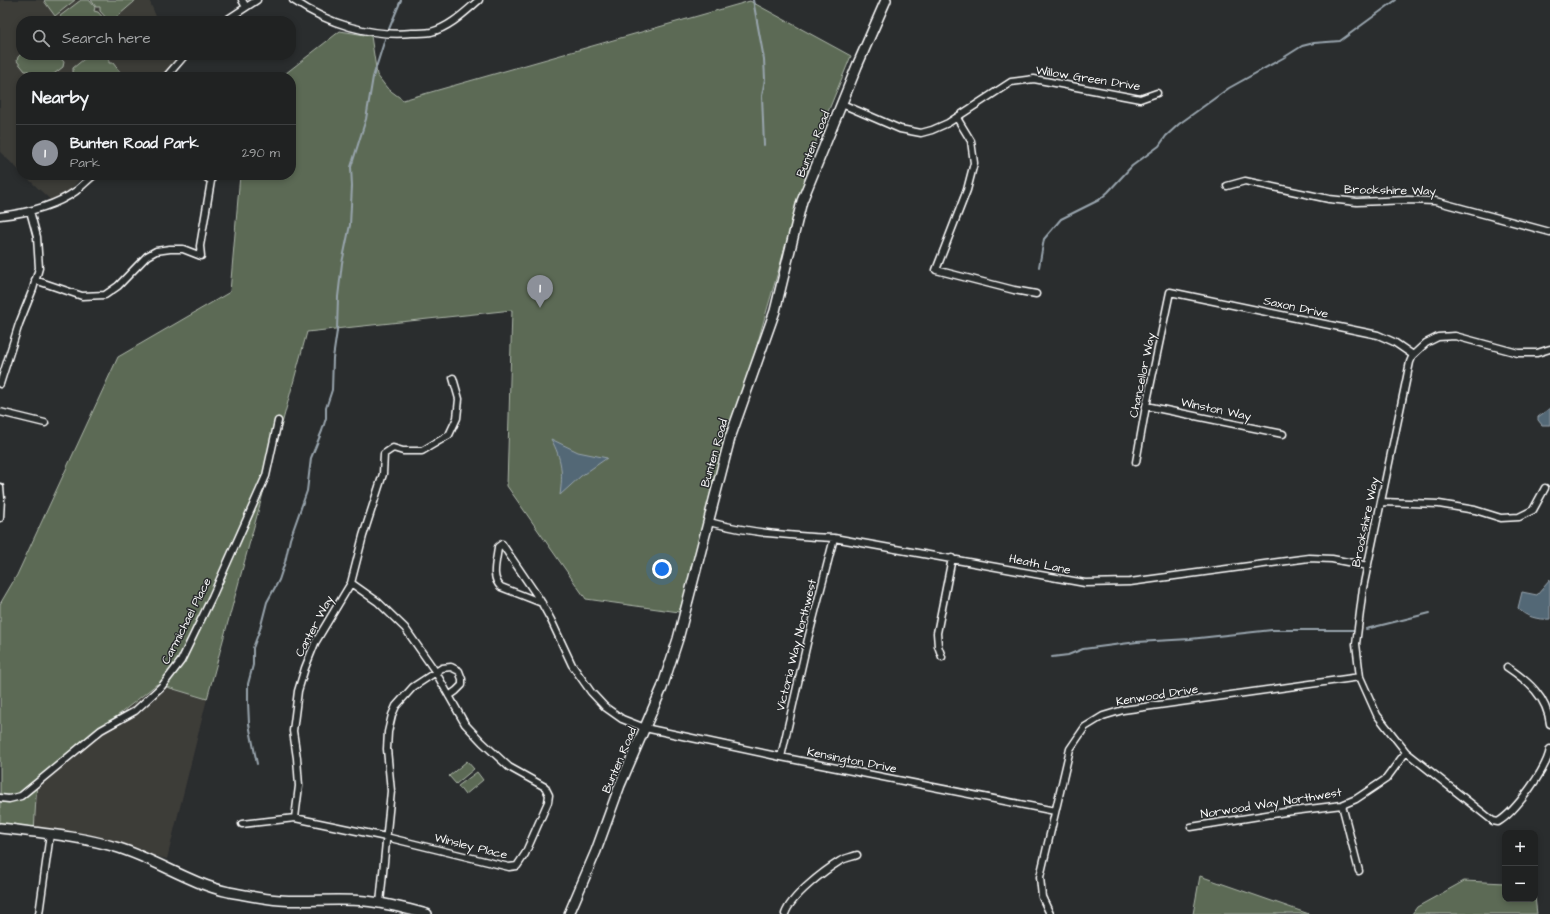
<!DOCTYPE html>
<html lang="en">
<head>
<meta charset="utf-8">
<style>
	:root { --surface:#202222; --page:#2d2f2f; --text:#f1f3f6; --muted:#a2a4a5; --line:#3d3f40; --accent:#8c9099 }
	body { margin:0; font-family:"Architects Daughter",sans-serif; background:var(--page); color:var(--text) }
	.controls { position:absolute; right:12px; bottom:12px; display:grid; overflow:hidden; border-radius:8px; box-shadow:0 2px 6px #0003 }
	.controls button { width:36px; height:36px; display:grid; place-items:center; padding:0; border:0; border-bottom:1px solid var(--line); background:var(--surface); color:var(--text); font:20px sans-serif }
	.you { position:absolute; left:662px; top:569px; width:14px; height:14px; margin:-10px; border:3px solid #fff; border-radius:50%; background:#1a73e8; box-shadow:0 0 0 6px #1a73e833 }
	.badge { display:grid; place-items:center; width:26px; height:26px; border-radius:50%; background:var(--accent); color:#fff; font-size:13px; font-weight:700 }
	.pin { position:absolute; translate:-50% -33px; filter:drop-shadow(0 1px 2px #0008) }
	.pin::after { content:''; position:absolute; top:21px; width:14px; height:12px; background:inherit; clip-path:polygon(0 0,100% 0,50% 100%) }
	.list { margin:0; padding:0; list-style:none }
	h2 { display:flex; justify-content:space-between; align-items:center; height:52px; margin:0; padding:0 16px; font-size:17px }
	h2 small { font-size:13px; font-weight:400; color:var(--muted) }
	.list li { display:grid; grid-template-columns:26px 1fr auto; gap:12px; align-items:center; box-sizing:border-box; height:56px; padding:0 16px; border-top:1px solid var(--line) }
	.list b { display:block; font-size:15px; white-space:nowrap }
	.list p { margin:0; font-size:13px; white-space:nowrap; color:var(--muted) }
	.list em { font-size:13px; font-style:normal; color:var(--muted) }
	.icon { flex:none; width:22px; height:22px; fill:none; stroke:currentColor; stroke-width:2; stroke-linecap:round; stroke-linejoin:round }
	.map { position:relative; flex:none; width:1550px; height:914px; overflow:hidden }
	.search { position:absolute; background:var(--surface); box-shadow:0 2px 6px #0003; left:16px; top:16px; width:280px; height:44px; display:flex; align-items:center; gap:10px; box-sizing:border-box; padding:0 14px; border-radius:16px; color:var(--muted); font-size:15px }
	.panel { position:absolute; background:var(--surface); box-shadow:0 2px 6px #0003; left:16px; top:72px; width:280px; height:108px; border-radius:16px }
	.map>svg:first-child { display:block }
	.built { fill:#3e3d39 }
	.green { fill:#5b6b54; stroke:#adb5aa }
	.water { fill:#536776; stroke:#98a4ad }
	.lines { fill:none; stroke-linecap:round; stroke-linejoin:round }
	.stream { stroke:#98a4ad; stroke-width:2 }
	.street-casing { stroke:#fff; stroke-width:9 }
	.secondary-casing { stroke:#fff; stroke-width:12 }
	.street { stroke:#2a2d2e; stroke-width:6 }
	.secondary { stroke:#2a2d2e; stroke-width:9 }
	.labels { text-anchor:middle; stroke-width:3; stroke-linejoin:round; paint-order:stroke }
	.street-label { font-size:12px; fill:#fff; stroke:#2a2d2e }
</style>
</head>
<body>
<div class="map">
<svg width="1550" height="914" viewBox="0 0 1550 914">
	<rect width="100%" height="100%" fill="#2a2d2e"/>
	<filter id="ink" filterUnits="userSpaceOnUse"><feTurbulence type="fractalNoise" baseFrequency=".025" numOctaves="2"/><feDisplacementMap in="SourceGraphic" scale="8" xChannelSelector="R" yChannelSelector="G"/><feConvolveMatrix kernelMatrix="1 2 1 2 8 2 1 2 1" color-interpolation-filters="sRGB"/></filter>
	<g filter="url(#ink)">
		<path class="built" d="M 0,0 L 149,0 L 158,21 L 21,21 L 21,55 L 174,55 L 177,62 L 164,77 L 21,77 L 21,172 L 0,152 Z
			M 24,175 L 83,175 L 57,206 Z
			M 157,684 L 207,699 L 167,859 L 102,842 L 34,832 L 37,780 Z"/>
		<path class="green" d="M 45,0 L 75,0 L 55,16 L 44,1 Z
			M 81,0 L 89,0 L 95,7 L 94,11 L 98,12 L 106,21 L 60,21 L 60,16 Z
			M 91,0 L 135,0 L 134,2 L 112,21 L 108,20 L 100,11 L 100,7 L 96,7 Z
			M 750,1 L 851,56 L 816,141 L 762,327 L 721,478 L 679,612 L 586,599 L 507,486 L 512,310 L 307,332 L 207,699 L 157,684 L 37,780 L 34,832 L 0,824 L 0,604 L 17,575 L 118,357 L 230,292 L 240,175 L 291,175 L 291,77 L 281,77 L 340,31 L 371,36 L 377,75 L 387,88 L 403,100 Z
			M 21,54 L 58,55 L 64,62 L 63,67 L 50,77 L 30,77 L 28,75 L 29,71 L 25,71 L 17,61 L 18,57 Z
			M 89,55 L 106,55 L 109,59 L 109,63 L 113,63 L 120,72 L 120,77 L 123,77 L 77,77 L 73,72 L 73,68 Z
			M 467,761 L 474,769 L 456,784 L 449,776 Z
			M 477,772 L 483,780 L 465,795 L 458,786 Z
			M 1200,876 L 1309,914 L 1193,914 Z
			M 1464,881 L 1505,883 L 1505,899 L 1535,899 L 1535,897 L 1537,914 L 1412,914 L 1417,907 Z"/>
		<path class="water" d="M 1550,408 L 1550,425 L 1542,425 L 1538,420 L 1538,417 Z
			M 551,439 L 578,452 L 607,458 L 581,476 L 560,495 C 563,473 562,459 551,439 Z
			M 1550,580 L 1550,619 C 1539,620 1525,617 1518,608 L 1522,592 L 1537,595 Z"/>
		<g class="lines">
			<path class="stream" d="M 753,0 L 764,59 L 765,79 L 762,96 L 764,145
				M 389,29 L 401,0
				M 1039,267 L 1044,239 L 1061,219 L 1099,200 L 1108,192 L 1132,166 L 1159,146 L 1166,136 L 1179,124 L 1229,88 L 1283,58 L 1302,46 L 1314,43 L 1340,41 L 1396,0
				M 1366,629 L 1430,613
				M 1052,657 L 1068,655 L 1083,649 L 1137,642 L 1190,639 L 1272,630 L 1355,630
				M 257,764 L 249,724 L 248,702 L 248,684 L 253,665 L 253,648 L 260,629 L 267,602 L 279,580 L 285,562 L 290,539 L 307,491 L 311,458 L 322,431 L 326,418 L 326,408 L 332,390 L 333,358 L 337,331 L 338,297 L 342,263 L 350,225 L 352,186 L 351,167 L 366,119 L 373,77 L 385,39"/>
			<g class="street-casing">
				<path id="street" d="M 242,0 L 246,7
					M 293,0 C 328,24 371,37 412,33 C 418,33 425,33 431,32 C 450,27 465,12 479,0
					M 225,21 L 257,0
					M 166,77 L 185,55
					M 842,104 L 900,129 L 921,133 L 932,130 L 948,123 L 1011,82 L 1034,79 L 1140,99 L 1157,93
					M 957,118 L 971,141 L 974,163 L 967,190 L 936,270 L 1014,290 L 1036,294
					M 1227,186 L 1245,181 L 1329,199 L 1357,202 L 1408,200 L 1435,201 L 1550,232
					M 0,216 C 26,213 54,207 76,191 C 82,186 88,180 94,175
					M 35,280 L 82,296 L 105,295 L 118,286 L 147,256 L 156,251 L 170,249 L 183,249 L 201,256 L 200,246 L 211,181 L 204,175
					M 1550,349 L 1537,353 L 1518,353 L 1455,336 L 1438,337 L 1426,343 L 1413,355 L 1410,362 L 1363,588 L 1356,644 L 1360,677 L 1377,715 L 1406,752 L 1493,821 L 1498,822 C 1515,812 1547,769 1550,749
					M 0,384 L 19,324 L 33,289 L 39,268 L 37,237 L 30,211
					M 1146,406 L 1283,434
					M 0,412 L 45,423
					M 1136,462 L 1146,406 L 1170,292 L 1378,335 L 1394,342 L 1413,355
					M 0,487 L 1,498 L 0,518
					M 1381,502 L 1439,504 L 1475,510 L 1501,518 L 1519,517 L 1533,510 L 1545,488
					M 709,522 C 750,533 791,536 834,538 L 1085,583 L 1130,582 L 1309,558 L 1332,559 L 1368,566
					M 542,603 L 501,587 C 490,577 497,561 498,547 L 502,544 L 540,600 L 551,620 L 572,665 L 591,692 L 605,707 L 622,719 L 645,728 L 781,757 L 1055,811
					M 942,657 L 938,646 L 937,633 L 952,558
					M 1507,667 C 1528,681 1547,697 1550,724
					M 781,757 L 808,639 L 834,538
					M 0,798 L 9,799 L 21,796 L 101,730 L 135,711 L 162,686 L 181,661 L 212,597 L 266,476 L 278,421
					M 1342,805 L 1359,871
					M 295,818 L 299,786 L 297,758 L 293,731 L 298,691 L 305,668 L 315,643 L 351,583 L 363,536 L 383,474 L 384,454 L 393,448 L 403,451 L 422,451 L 449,435 L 457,418 L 459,399 L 453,378
					M 242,824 L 295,818 L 386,837 L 509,867 L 517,866 L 525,854 L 548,802 L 549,795 L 545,787 L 509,767 L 482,742 L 465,724 L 435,671 L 405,628 L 378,602 L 351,583
					M 1191,827 L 1285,812 L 1342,805 L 1356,799 L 1386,779 L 1406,752
					M 380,903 L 391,791 L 387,749 L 388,732 L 392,715 L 396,706 L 413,687 L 442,668 L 451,667 L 459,671 L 462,679 L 462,685 L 456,691 L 449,696
					M 39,914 L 50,834
					M 785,914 C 791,896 824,871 840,861 C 845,858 852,857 857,855
					M 1050,914 L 1042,897 L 1040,877 L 1070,749 L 1085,727 L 1103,716 L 1123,710 L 1360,677"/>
			</g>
			<g class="secondary-casing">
				<path id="secondary" d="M 0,828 C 40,833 81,836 119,848 C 157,860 191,884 229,892 C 246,895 263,899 280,900 C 308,902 336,898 365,901 C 386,903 407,909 427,914
					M 569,914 L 596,851 L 620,785 L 662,688 L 678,639 L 730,438 L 775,311 L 802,201 L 857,66 L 886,0"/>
			</g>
			<use href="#street" class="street"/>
			<use href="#secondary" class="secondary"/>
		</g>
	</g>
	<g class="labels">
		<g class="street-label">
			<text transform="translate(1088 78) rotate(9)" y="4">Willow Green Drive</text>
			<text transform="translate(813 144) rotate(-68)" y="4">Bunten Road</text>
			<text transform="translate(1390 190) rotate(1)" y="4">Brookshire Way</text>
			<text transform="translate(1296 307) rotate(12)" y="4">Saxon Drive</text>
			<text transform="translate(1142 375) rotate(-78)" y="4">Chancellor Way</text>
			<text transform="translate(1216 409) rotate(12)" y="4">Winston Way</text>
			<text transform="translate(714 453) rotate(-74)" y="4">Bunten Road</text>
			<text transform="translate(1365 522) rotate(-78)" y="4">Brookshire Way</text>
			<text transform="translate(1040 564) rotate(11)" y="4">Heath Lane</text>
			<text transform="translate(186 621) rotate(-63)" y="4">Carmichael Place</text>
			<text transform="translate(314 626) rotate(-62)" y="4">Canter Way</text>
			<text transform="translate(796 645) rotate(-76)" y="4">Victoria Way Northwest</text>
			<text transform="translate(1157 695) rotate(-9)" y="4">Kenwood Drive</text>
			<text transform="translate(619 760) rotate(-67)" y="4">Bunten Road</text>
			<text transform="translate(852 760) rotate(11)" y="4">Kensington Drive</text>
			<text transform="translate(1271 803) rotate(-9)" y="4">Norwood Way Northwest</text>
			<text transform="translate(471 846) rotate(14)" y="4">Winsley Place</text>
		</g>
	</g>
</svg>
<div class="controls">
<button>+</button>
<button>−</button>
</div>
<div class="you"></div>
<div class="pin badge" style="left:540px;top:308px">1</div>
<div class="search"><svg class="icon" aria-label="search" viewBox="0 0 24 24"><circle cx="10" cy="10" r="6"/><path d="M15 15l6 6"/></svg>Search here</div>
<section class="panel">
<h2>Nearby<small></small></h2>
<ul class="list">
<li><span class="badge">1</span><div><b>Bunten Road Park</b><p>Park</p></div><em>290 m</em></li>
</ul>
</section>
</div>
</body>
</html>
